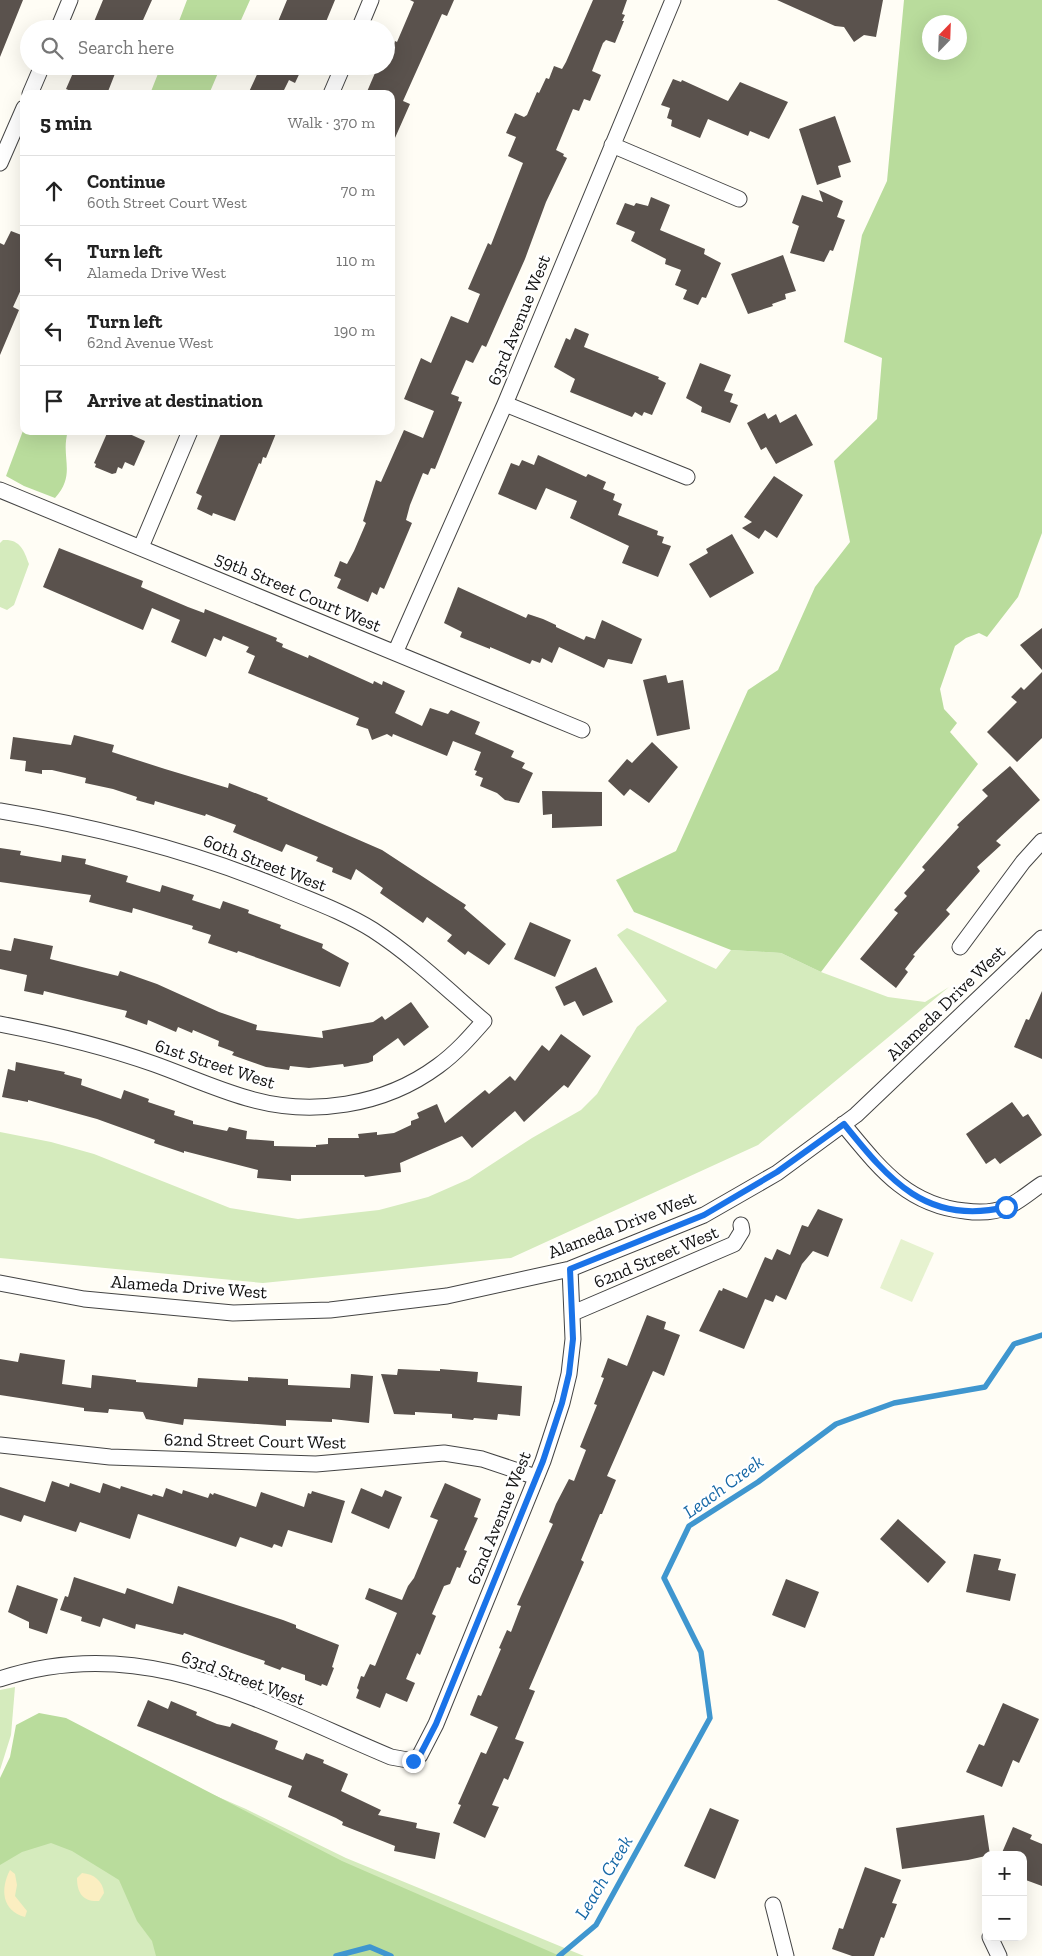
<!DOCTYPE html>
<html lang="en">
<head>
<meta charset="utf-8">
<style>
	:root { --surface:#fff; --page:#f2f2f2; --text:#222; --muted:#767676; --line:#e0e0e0 }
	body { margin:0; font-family:"Zilla Slab",serif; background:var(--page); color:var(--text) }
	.controls { position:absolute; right:15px; bottom:15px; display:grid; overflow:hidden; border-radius:10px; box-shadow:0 5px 20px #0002 }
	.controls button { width:45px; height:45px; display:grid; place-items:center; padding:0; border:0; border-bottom:1px solid var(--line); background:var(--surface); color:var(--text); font:25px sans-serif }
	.compass { position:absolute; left:922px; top:15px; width:45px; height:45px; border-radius:50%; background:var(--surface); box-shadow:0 5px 20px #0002; rotate:23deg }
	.stop { position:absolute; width:15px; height:15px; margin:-11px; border:4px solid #1a73e8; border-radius:50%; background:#fff }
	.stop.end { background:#1a73e8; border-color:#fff; box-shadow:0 1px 5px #0008 }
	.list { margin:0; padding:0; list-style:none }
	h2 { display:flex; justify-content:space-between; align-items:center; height:65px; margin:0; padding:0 20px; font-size:21px }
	h2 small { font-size:16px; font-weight:400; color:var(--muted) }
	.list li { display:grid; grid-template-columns:32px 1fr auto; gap:15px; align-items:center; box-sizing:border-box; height:70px; padding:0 20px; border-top:1px solid var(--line) }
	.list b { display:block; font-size:19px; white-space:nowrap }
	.list p { margin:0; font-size:16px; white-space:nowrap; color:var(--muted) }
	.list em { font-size:16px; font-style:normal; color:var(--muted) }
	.icon { flex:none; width:28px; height:28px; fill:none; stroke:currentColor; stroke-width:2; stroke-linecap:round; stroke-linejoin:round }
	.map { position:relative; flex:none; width:1042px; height:1956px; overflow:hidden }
	.search { position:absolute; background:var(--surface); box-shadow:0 5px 20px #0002; left:20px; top:20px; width:375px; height:55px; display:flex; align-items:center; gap:12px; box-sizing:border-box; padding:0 18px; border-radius:28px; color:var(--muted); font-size:19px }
	.panel { position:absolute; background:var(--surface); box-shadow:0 5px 20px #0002; left:20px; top:90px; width:375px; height:345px; border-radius:10px }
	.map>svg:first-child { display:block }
	.green { fill:#d5ebbd }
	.forest { fill:#b9dc9c; fill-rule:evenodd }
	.sand { fill:#fbeec1 }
	.pitch { fill:#e6f2cf }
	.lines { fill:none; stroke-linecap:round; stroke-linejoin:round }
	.stream { stroke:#3f96cf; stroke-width:5.5 }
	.building { fill:#5a524d }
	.minor-casing { stroke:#444; stroke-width:17 }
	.minor { stroke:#fff; stroke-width:15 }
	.route { stroke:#1a73e8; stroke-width:6 }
	.labels { text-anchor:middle; stroke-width:5; stroke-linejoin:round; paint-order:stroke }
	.street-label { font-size:18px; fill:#111; stroke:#fff }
	.water-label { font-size:19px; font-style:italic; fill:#1768a6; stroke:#fff }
</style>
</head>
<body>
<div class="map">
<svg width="1042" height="1956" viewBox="0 0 1042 1956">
	<rect width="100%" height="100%" fill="#fffdf5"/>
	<path class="green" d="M 3,540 C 20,539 24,550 29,564 L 14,605 L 7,610 L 0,607 L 0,543 Z
		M 627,928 L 716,969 L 731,950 L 781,953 L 821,972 L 888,997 L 925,1002 L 949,987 L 758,1145 L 511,1258 L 263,1283 L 0,1258 L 0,1132 L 51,1142 L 94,1154 L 230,1208 L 298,1219 L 379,1210 L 428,1197 L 469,1179 L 532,1138 L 581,1110 L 597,1094 L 637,1027 L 667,1001 L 617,935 Z
		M 15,1687 L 11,1735 L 0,1770 L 0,1690 Z
		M 177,1779 L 246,1809 L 346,1858 L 584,1956 L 0,1956 L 0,1822 Z"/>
	<path class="forest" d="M 187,0 L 250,0 L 237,29 L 176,29 Z
		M 904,0 L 1042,0 L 1042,533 L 1018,597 L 987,637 L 979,633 L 966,638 L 955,646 L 940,689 L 944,709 L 957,723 L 950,732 L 978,764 L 821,972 L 781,953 L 731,950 L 634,912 L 616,880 L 676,851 L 748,690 L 778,670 L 815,587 L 850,542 L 834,461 L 877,419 L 882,358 L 844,342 L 862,235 L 887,181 ZM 930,22 L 960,22 L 960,52 L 930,52 Z
		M 161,66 L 221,66 L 209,94 L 150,94 Z
		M 24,428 L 24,431 L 68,431 C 60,457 77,474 55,498 L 24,486 L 6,476 Z
		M 39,1713 L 66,1718 L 342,1861 L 560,1956 L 156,1956 L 152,1941 L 137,1921 L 119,1880 L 72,1851 L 51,1843 L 22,1852 L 0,1865 L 0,1778 L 10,1757 L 16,1725 Z"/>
	<path class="sand" d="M 10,1870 L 15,1874 L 17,1885 L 15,1896 L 27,1911 L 25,1917 C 2,1911 0,1889 10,1870 Z
		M 82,1873 C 94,1874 103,1881 104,1893 L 99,1901 C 83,1902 77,1893 77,1878 Z"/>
	<path class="pitch" d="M 901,1239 L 934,1253 L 912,1302 L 880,1288 Z"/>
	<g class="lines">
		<path class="stream" d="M 336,1956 L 370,1947 L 391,1956
			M 559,1956 L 596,1925 L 710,1718 L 701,1652 L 664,1578 L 689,1526 L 758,1482 L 836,1424 L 894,1403 L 985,1387 L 1014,1344 L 1042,1335"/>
	</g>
	<path class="building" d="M 0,0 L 23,0 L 0,57 Z
		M 103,0 L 152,0 L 139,29 L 91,29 Z
		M 287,0 L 335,0 L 323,29 L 288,29 L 277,24 Z
		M 410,0 L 454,0 L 447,16 L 442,14 L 403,101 L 410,104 L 391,147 L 391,94 L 366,94 L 378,66 L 386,66 L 386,46 L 392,49 L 395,41 L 397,42 L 414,2 Z
		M 593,0 L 627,0 L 622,14 L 625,15 L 622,21 L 624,21 L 615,43 L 606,40 L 603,43 L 592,71 L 601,75 L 590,101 L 584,99 L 579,111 L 573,109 L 556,150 L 564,154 L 563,156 L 567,158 L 546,202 L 525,259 L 486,347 L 482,345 L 473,363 L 466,360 L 451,394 L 459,397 L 458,401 L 462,402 L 435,469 L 431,468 L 428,475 L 423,473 L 410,505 L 406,520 L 412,523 L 401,549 L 384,589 L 380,587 L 377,595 L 372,592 L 368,602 L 337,588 L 341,579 L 334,576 L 340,561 L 347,564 L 354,551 L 366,523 L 363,521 L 376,480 L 381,482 L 404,430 L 423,438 L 434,411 L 404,399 L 421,358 L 431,363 L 451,316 L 468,323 L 480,294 L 468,289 L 488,243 L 491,245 L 523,163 L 508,156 L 516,137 L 506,133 L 515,113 L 524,117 L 527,115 L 537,92 L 539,93 L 546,78 L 549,79 L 554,66 L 562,69 L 566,62 Z
		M 777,0 L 883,0 L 876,37 L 864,35 L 854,42 L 844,27 L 835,26 Z
		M 76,66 L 118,66 L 107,94 L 78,94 L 66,89 Z
		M 256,66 L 303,66 L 295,83 L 289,80 L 282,94 L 248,94 L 260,68 Z
		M 673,79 L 681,82 L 682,80 L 728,101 L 740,82 L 788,102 L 769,139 L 750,131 L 748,136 L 708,119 L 700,138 L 671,126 L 672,120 L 667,118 L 670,108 L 661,105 Z
		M 835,116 L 851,162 L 838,166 L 841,177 L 817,185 L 799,129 Z
		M 819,190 L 843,201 L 837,217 L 845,220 L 833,251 L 830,250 L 824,262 L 790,253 L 799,226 L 792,223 L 802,195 L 823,202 Z
		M 651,197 L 670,205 L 660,230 L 705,249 L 704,254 L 721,263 L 706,298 L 702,297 L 698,305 L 683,299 L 687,290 L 675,285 L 681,270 L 665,264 L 666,259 L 631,241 L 635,232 L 616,224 L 625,203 L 634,206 L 636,203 L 648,206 Z
		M 11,231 L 24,236 L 24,283 L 13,307 L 19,310 L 0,355 L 0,243 L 4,245 Z
		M 783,255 L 796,291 L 785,294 L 786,299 L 772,304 L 773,306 L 748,314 L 731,274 Z
		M 575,328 L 589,334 L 584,347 L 659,377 L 658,379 L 666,383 L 652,415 L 644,412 L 642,416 L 635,412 L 632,417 L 570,392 L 575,379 L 554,367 L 566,338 L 570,340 Z
		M 700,363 L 731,375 L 724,391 L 733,394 L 730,402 L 738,405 L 730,423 L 701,412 L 702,407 L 686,398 Z
		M 765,413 L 768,419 L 776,414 L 780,423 L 796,414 L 813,445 L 776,464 L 766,447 L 761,450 L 747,423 Z
		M 108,431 L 123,431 L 145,441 L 134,466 L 125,462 L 122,469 L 118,467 L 116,473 L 112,474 L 95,467 L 96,464 L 94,463 Z
		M 222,431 L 277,431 L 266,458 L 263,457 L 261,464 L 259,463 L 235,521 L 213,513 L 212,516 L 197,509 L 202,496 L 196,493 Z
		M 538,455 L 586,477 L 588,474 L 606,482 L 603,489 L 615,494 L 613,500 L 622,504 L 618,515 L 658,531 L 657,535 L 664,537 L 662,543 L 671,546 L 658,577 L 622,563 L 629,546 L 570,518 L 577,501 L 546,488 L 536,510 L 498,494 L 511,463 L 519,466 L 522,460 L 534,465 Z
		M 774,476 L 803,495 L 777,538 L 765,530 L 759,539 L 742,528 L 752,522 L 744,517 Z
		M 732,534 L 754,573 L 710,598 L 689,564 L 708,553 L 706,549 Z
		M 59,548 L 143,581 L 141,587 L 188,607 L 204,613 L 205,609 L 277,638 L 276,641 L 283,644 L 282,647 L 308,658 L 309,655 L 373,684 L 374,681 L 382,685 L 383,681 L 405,691 L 395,713 L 422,726 L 430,708 L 448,714 L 451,710 L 480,722 L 475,734 L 514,751 L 511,757 L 525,763 L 522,768 L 533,773 L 519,803 L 505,800 L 497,793 L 480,786 L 483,778 L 475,775 L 477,771 L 474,770 L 481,752 L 453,741 L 447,756 L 393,734 L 392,737 L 387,734 L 372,740 L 368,729 L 356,725 L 359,718 L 248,673 L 255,656 L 246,652 L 249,647 L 223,636 L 221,641 L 214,638 L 206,657 L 171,642 L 180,620 L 152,608 L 143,630 L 43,587 Z
		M 458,587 L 526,618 L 528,614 L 543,619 L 556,625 L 556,627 L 584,640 L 586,636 L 595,639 L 602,620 L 642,639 L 632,664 L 608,659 L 604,668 L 559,647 L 552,663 L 542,658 L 540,663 L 532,660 L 530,664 L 490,647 L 490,649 L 460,637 L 462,632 L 444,623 Z
		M 1042,628 L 1042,670 L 1020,645 Z
		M 1042,672 L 1042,738 L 1017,762 L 987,732 L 1017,702 L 1011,697 L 1021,687 L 1024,690 Z
		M 666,675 L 668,683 L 683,680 L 690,729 L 657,736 L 643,680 Z
		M 74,735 L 114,745 L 112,752 L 165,769 L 228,788 L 229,783 L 268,798 L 267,800 L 382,850 L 466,905 L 464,908 L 506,944 L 489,965 L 468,951 L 465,955 L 447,941 L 452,935 L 427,917 L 423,923 L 380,893 L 383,888 L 356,869 L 351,880 L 332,872 L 333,868 L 316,861 L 318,857 L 286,844 L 282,852 L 233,832 L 236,825 L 206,814 L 205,816 L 155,801 L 154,805 L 136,800 L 137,797 L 113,789 L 85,783 L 86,778 L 52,770 L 42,770 L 42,774 L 25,771 L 26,761 L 10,759 L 13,737 L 71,745 Z
		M 652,742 L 678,767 L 649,803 L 630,789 L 624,796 L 608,781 L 627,759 L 632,763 Z
		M 1010,766 L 1040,800 L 996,841 L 1001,845 L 977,867 L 980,871 L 946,910 L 950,914 L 913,955 L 915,956 L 905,969 L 908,972 L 896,988 L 860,959 L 898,913 L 894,910 L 907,896 L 904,893 L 925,870 L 922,867 L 959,827 L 957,825 L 988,796 L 982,790 Z
		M 542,791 L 602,792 L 602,826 L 552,828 L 552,814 L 543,815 Z
		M 0,848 L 21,851 L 20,855 L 61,862 L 62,855 L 86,859 L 85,864 L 128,876 L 126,882 L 160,892 L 162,885 L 194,895 L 192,900 L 220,909 L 223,901 L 249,910 L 248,913 L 281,925 L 280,928 L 323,944 L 322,948 L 349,963 L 340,987 L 238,951 L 237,953 L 208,943 L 211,935 L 192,929 L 193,926 L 133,908 L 132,913 L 89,902 L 91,895 L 0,882 Z
		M 530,922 L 571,940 L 555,977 L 514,959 Z
		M 14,938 L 53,946 L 50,959 L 118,976 L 120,971 L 157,984 L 219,1012 L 257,1025 L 256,1030 L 323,1038 L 322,1031 L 373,1022 L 382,1016 L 385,1020 L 411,1002 L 429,1027 L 404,1046 L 398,1038 L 373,1056 L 373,1061 L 368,1063 L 344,1067 L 343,1064 L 309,1068 L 290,1066 L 289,1070 L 266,1067 L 232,1055 L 234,1052 L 218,1046 L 219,1041 L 193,1030 L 192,1033 L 178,1027 L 176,1032 L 148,1020 L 147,1025 L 125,1017 L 127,1011 L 44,991 L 43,995 L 24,991 L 27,975 L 0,969 L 0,949 L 11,951 Z
		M 596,967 L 613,1002 L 583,1016 L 575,1001 L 564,1006 L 555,987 Z
		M 1042,991 L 1042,1059 L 1014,1047 L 1026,1019 L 1029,1020 Z
		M 561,1034 L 591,1056 L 568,1088 L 564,1085 L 524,1122 L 515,1111 L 472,1148 L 462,1136 L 400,1163 L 401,1172 L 365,1177 L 364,1175 L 291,1175 L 291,1181 L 257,1178 L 258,1170 L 184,1151 L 184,1153 L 154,1143 L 155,1140 L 97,1119 L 28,1100 L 28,1102 L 2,1097 L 8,1069 L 15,1071 L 16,1062 L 65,1072 L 64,1074 L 82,1079 L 81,1085 L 121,1099 L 124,1090 L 149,1099 L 148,1102 L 175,1111 L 174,1115 L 193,1121 L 193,1124 L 227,1131 L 229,1127 L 247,1131 L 246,1139 L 274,1141 L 274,1146 L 316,1147 L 316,1145 L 328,1144 L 328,1138 L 359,1138 L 358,1134 L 377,1132 L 377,1135 L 394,1133 L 411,1125 L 411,1121 L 419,1118 L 417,1113 L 437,1104 L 445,1123 L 485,1090 L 489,1094 L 510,1076 L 515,1081 L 542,1045 L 549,1051 Z
		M 1012,1102 L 1023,1117 L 1028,1114 L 1042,1135 L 1000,1164 L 995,1158 L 986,1164 L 966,1134 Z
		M 818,1209 L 843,1219 L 828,1257 L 813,1251 L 802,1264 L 786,1300 L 776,1295 L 773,1302 L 765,1299 L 744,1349 L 699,1331 L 719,1290 L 722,1291 L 723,1288 L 747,1298 L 765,1257 L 772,1260 L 777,1249 L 790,1255 L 802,1225 L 808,1227 Z
		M 647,1315 L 666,1322 L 664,1329 L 680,1335 L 664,1376 L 653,1371 L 607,1476 L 616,1480 L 602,1514 L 600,1514 L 581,1560 L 584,1562 L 529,1689 L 535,1691 L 515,1739 L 524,1742 L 508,1780 L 504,1778 L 492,1805 L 499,1807 L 485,1838 L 453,1823 L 461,1805 L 458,1804 L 481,1752 L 486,1754 L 498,1727 L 470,1715 L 478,1695 L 481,1696 L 501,1649 L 499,1648 L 507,1630 L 511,1632 L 521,1606 L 517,1605 L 553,1524 L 549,1522 L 556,1504 L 569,1479 L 574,1481 L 586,1450 L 580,1447 L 597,1405 L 594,1404 L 604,1378 L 601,1377 L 608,1358 L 627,1366 Z
		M 20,1353 L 65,1360 L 62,1384 L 91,1388 L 92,1375 L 136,1380 L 136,1382 L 197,1387 L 198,1378 L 248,1381 L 248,1377 L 288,1379 L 288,1385 L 350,1388 L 351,1374 L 373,1376 L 369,1423 L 332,1419 L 332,1422 L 286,1420 L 286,1426 L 184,1419 L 183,1425 L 146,1419 L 143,1412 L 109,1409 L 108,1413 L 84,1411 L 84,1408 L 0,1395 L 0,1359 L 18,1362 Z
		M 398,1369 L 440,1371 L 440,1369 L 478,1372 L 477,1382 L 522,1386 L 520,1416 L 498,1414 L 497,1420 L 474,1418 L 473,1420 L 452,1418 L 452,1414 L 415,1412 L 415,1415 L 394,1414 L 381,1374 L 397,1375 Z
		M 52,1481 L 69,1487 L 70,1483 L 100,1493 L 103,1483 L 120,1489 L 121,1486 L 152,1496 L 153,1494 L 163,1497 L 166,1488 L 182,1494 L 183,1490 L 208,1498 L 210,1493 L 213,1495 L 214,1493 L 256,1507 L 261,1492 L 304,1507 L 308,1493 L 311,1494 L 312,1491 L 345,1501 L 332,1543 L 288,1530 L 282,1547 L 274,1544 L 272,1548 L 240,1537 L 236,1547 L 138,1514 L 130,1539 L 80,1522 L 76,1532 L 24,1515 L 21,1522 L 0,1515 L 0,1487 L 45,1502 Z
		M 445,1483 L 481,1499 L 474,1517 L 478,1518 L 464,1550 L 467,1551 L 460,1568 L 457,1567 L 450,1584 L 444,1586 L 432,1614 L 436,1616 L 420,1655 L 417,1653 L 406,1679 L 415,1683 L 407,1702 L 386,1693 L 380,1708 L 356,1698 L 359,1690 L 357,1688 L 361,1676 L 364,1677 L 370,1664 L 375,1666 L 397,1613 L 365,1599 L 369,1588 L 402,1600 L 408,1586 L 414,1578 L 438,1520 L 430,1517 Z
		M 361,1488 L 382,1497 L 385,1490 L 402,1497 L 389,1529 L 351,1513 Z
		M 898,1519 L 946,1562 L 928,1583 L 880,1539 Z
		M 974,1554 L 1001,1559 L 998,1570 L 1016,1574 L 1010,1601 L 966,1592 Z
		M 74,1577 L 125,1594 L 127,1588 L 173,1604 L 178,1586 L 283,1620 L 296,1625 L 296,1628 L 339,1645 L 332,1667 L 334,1668 L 327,1686 L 322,1684 L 321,1686 L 305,1680 L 305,1675 L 282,1667 L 280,1670 L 264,1664 L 265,1661 L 184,1633 L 183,1635 L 136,1624 L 135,1629 L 103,1618 L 100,1627 L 81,1621 L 82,1617 L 60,1610 L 65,1596 L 68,1597 Z
		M 786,1579 L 819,1592 L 805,1628 L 772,1615 Z
		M 17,1585 L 58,1599 L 47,1634 L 29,1628 L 29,1622 L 8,1612 Z
		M 148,1700 L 168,1709 L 171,1701 L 197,1712 L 196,1715 L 217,1724 L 230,1727 L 232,1723 L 278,1741 L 275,1749 L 303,1760 L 306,1753 L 324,1760 L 323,1763 L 348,1774 L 341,1791 L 381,1810 L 378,1815 L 417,1823 L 416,1828 L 440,1833 L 435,1859 L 394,1851 L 395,1846 L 342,1825 L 343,1822 L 336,1818 L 288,1797 L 292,1786 L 137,1726 Z
		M 1003,1703 L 1039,1719 L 1019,1763 L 1013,1760 L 1002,1787 L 966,1772 L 979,1744 L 984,1746 Z
		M 710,1808 L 739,1820 L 715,1879 L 684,1866 Z
		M 984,1815 L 990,1855 L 968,1860 L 902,1869 L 896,1828 Z
		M 1013,1827 L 1032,1835 L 1030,1839 L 1042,1844 L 1042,1886 L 1023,1879 L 1023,1855 L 1001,1855 Z
		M 865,1867 L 901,1880 L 892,1903 L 897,1904 L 884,1938 L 881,1937 L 874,1956 L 852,1956 L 832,1949 L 839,1928 L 843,1929 Z"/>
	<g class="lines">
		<g class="minor-casing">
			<path id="minor" d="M 58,29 L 70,0
				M 359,29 L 371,0
				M 30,94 L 42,66
				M 331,94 L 343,66
				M 612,145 L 739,199
				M 0,163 L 24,108
				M 505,404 L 687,477
				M 0,490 L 582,730
				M 141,547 L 190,431
				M 395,653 L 505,404 L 673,0
				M 0,811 C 98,827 192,851 284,889 C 313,901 346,913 373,930 C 413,956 448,990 484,1021 C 470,1037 456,1053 438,1066 C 384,1106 311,1117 247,1098 C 215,1089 185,1075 154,1064 C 104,1046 52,1034 0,1024
				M 960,947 L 1023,862 L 1042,841
				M 843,1124 C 878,1166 906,1205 965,1211 C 979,1213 993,1213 1007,1207 C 1019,1202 1031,1191 1042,1184
				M 0,1283 L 84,1299 L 233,1313 L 330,1310 L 447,1296 L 570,1269 L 704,1215 L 777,1173 L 856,1115 L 1042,938
				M 573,1313 L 734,1244 L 742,1231 L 741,1225
				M 0,1445 L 110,1457 L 316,1464 L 444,1453 L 482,1459 L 536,1477
				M 0,1679 C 142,1631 262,1703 391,1757 L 413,1761 L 420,1755 L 436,1724 L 543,1461 L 562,1403 L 569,1374 L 573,1339 L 570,1269
				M 773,1905 L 786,1956
				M 990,1937 L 999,1956"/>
		</g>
		<use href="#minor" class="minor"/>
	</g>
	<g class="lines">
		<path class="route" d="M 413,1761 L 420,1755 L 436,1724 L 543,1461 L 562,1403 L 569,1374 L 573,1339 L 570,1269 L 704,1215 L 777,1172 L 844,1124 C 889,1180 927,1226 1006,1207"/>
	</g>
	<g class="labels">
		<g class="street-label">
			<text transform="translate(519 320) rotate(-68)" y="6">63rd Avenue West</text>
			<text transform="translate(298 592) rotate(23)" y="6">59th Street Court West</text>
			<text transform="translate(265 863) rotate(21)" y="6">60th Street West</text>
			<text transform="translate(946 1003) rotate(-44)" y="6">Alameda Drive West</text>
			<text transform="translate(215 1064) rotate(18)" y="6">61st Street West</text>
			<text transform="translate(622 1225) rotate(-21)" y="6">Alameda Drive West</text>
			<text transform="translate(656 1257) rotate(-23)" y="6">62nd Street West</text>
			<text transform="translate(189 1287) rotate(4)" y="6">Alameda Drive West</text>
			<text transform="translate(255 1441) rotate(1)" y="6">62nd Street Court West</text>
			<text transform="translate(499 1518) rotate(-68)" y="6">62nd Avenue West</text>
			<text transform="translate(243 1678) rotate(20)" y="6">63rd Street West</text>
		</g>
		<g class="water-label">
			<text transform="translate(723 1486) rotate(-36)" y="7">Leach Creek</text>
			<text transform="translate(603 1877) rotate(-59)" y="7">Leach Creek</text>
		</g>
	</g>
</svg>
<div class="controls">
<button>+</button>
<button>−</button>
</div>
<svg class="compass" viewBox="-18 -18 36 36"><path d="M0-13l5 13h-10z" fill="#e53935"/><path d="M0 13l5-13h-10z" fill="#767676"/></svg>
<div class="stop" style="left:1006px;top:1207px"></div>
<div class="stop end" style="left:413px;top:1761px"></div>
<div class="search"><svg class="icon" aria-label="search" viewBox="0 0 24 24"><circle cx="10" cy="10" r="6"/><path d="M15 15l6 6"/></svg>Search here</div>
<section class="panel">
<h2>5 min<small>Walk · 370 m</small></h2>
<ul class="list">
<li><svg class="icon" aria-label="ahead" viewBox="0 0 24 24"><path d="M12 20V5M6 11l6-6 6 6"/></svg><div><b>Continue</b><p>60th Street Court West</p></div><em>70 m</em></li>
<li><svg class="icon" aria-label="left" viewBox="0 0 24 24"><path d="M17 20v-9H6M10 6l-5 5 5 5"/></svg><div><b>Turn left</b><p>Alameda Drive West</p></div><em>110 m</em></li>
<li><svg class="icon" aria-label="left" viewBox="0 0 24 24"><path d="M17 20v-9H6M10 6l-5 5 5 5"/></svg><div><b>Turn left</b><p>62nd Avenue West</p></div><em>190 m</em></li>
<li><svg class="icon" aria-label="arrive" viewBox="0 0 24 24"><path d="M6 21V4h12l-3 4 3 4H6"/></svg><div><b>Arrive at destination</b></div></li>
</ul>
</section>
</div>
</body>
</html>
